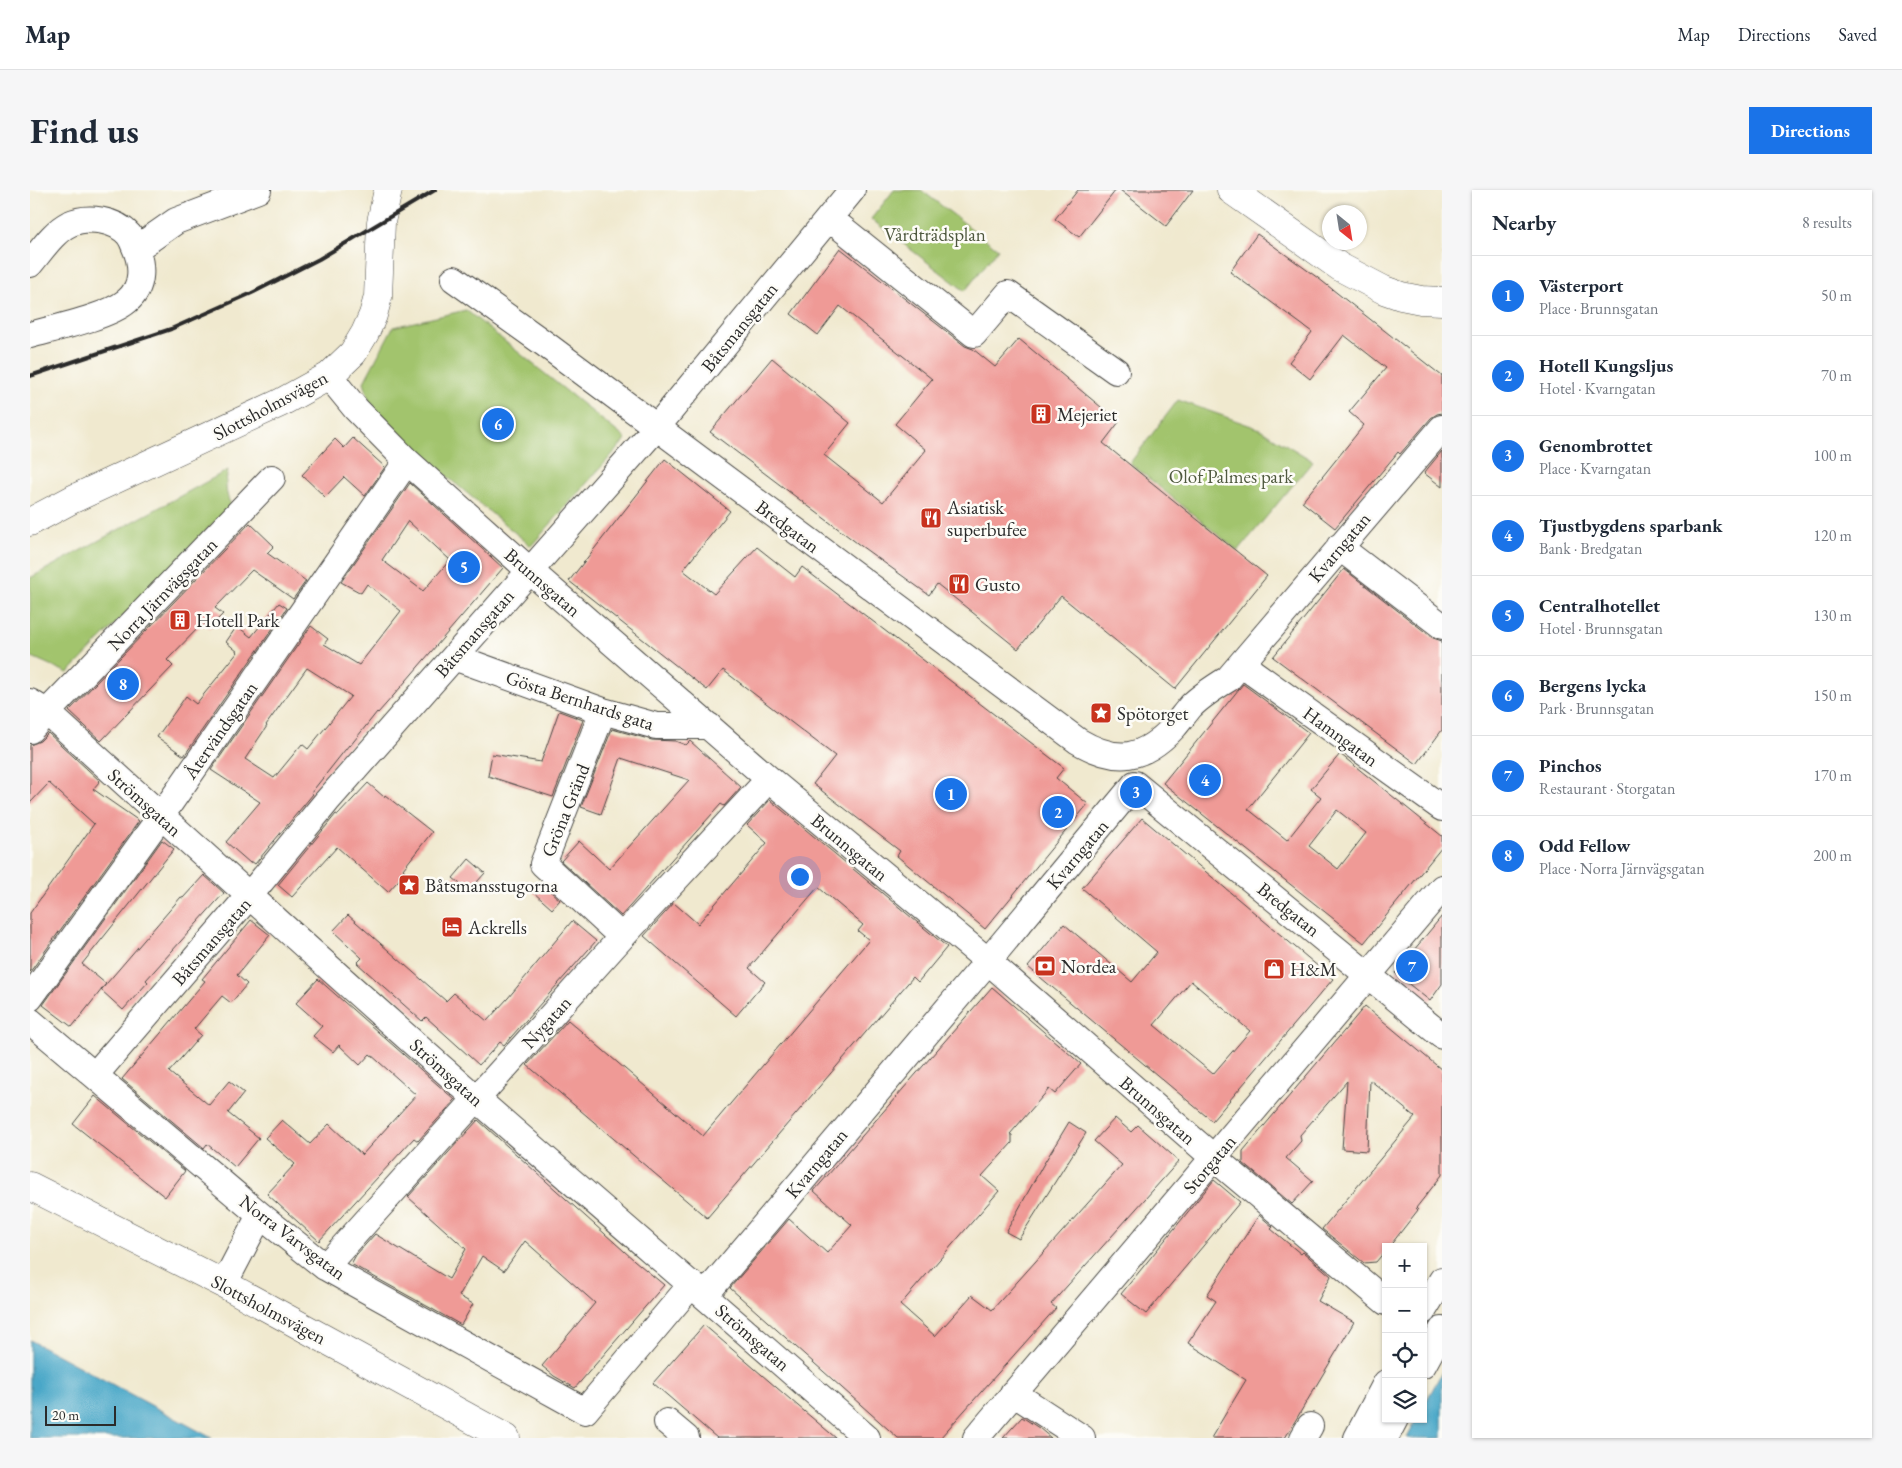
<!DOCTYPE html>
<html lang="en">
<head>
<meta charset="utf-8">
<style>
	:root { --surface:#fff; --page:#f6f6f7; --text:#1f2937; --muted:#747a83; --line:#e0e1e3; --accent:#1a73e8 }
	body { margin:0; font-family:"EB Garamond",serif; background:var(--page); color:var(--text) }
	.controls { position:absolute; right:15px; bottom:15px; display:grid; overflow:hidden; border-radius:0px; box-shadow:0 1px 4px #0004 }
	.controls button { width:45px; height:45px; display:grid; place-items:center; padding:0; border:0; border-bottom:1px solid var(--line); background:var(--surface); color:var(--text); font:25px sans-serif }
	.compass { position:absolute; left:1292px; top:15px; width:45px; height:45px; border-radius:50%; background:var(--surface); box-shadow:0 1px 4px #0004; rotate:150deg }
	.scale { position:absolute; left:15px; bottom:12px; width:71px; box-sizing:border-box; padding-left:5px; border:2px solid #2b2b2b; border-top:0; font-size:14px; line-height:18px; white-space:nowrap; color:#2b2b2b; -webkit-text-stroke:4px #fdfcf7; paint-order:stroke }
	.you { position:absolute; left:769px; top:686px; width:18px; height:18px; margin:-12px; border:4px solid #fff; border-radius:50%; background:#1a73e8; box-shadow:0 0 0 8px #1a73e833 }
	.badge { display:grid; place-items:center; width:32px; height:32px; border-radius:50%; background:var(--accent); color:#fff; font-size:16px; font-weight:700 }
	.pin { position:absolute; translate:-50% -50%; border:2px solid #fff; box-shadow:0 1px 5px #0006 }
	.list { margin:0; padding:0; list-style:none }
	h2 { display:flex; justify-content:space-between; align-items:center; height:65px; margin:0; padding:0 20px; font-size:21px }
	h2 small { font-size:16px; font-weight:400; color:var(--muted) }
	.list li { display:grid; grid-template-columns:32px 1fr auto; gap:15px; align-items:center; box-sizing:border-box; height:80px; padding:0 20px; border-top:1px solid var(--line) }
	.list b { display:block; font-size:19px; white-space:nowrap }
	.list p { margin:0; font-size:16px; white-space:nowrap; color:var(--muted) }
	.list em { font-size:16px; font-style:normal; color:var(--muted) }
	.icon { flex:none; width:28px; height:28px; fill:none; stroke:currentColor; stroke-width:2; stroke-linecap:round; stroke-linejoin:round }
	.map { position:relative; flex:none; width:1412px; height:1248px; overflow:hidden; border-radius:0px }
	header { display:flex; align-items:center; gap:30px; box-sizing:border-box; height:70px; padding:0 25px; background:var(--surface); border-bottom:1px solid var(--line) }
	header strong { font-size:24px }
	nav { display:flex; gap:28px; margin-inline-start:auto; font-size:18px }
	.intro { display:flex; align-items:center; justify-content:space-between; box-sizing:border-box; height:120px; padding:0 30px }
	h1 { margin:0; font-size:35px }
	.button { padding:12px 22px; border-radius:0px; background:var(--accent); color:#fff; font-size:18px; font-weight:700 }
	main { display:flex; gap:30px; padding:0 30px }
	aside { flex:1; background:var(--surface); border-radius:0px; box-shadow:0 1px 4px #0004 }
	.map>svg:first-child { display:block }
	.green { fill:#a2c46d; stroke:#66784c }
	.water { fill:#4aa7c8; stroke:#3a697a }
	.building { fill:#ef9a96; fill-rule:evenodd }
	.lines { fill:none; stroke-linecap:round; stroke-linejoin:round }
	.street-casing { stroke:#494844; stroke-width:28 }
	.secondary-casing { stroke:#494844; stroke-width:29 }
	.street { stroke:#fff; stroke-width:26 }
	.secondary { stroke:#fff; stroke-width:28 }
	.rail { stroke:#2b2b2b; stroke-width:4 }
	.labels { text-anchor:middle; stroke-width:5; stroke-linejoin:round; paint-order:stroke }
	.park-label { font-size:19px; fill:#4f593f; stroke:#fdfcf7 }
	.street-label { font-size:19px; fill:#2b2b2b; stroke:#fdfcf7 }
	.poi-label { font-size:19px; fill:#2b2b2b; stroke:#fdfcf7; text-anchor:start }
</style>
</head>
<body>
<header>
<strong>Map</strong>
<nav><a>Map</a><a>Directions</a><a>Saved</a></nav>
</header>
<div class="intro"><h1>Find us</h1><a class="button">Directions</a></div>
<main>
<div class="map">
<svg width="1412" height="1248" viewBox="0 0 1412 1248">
	<rect width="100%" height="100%" fill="#fdfcf7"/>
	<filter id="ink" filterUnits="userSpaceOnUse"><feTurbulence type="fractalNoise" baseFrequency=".02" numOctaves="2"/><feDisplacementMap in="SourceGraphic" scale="10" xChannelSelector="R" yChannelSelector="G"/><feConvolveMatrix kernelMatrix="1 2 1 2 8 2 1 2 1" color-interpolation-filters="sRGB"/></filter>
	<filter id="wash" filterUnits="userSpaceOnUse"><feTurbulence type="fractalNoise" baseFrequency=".0096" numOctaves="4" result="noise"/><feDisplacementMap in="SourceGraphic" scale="20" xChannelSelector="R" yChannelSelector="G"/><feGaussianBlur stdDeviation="1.12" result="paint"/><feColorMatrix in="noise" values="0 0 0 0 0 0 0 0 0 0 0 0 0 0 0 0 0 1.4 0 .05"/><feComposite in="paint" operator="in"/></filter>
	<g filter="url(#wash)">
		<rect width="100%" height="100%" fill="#f0e9cf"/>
		<path class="green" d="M 864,0 L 891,0 L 968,59 L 935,101 L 841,29 Z
			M 436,120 L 596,249 L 501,356 L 386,261 L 341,219 L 334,192 L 363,137 Z
			M 1148,210 L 1230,239 L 1283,271 L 1208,361 L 1100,273 Z
			M 198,280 C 195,294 195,303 201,315 L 38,483 L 0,466 L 0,388 Z"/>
		<path class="water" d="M 0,1150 L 182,1248 L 0,1248 Z
			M 1412,1182 L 1412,1248 L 1377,1248 L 1387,1229 L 1393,1229 L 1393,1217 Z"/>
		<g id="blocks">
			<path class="building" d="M 1048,0 L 1086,0 L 1049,47 L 1025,29 Z
				M 1090,0 L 1163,0 L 1136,36 Z
				M 1227,44 L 1288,88 L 1412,186 L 1412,223 L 1407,224 L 1401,228 L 1370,264 L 1368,262 L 1305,338 L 1272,312 L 1334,235 L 1319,222 L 1356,178 L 1314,145 L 1280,189 L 1259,172 L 1282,142 L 1200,82 Z
				M 810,58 L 935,156 L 943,159 L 965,177 L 989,149 L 1089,232 L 1073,253 L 1237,386 L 1145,499 L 1031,406 L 988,459 L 907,394 L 899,405 L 831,356 L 680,242 L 742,168 L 820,233 L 794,265 L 853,312 L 896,260 L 865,234 L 902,189 L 810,116 L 788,145 L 761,124 Z
				M 323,248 L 355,277 L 335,306 L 314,287 L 295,307 L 272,285 L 305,249 L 314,258 Z
				M 1412,261 L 1412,297 L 1394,283 Z
				M 635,269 L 700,321 L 653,380 L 684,404 L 727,357 L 765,387 L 772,377 L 1034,578 L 1026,588 L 1058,614 L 955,739 L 867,666 L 870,661 L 783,594 L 805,566 L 693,480 L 677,500 L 539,391 Z
				M 380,293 L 473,378 L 364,505 L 348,523 L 347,522 L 320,556 L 319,555 L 281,603 L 283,604 L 225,674 L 221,671 L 220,673 L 196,652 L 230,612 L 181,580 L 281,436 L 298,449 L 294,454 L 329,475 L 371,421 L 337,394 L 331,403 L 311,392 ZM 378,331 L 420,370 L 393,401 L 352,370 ZM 277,478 L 321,506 L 278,559 L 272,554 L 244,588 L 215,569 L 237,536 L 236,535 Z
				M 220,333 L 244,356 L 237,363 L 276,391 L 263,409 L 222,380 L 185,418 L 193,424 L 179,438 L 173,433 L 137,470 L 143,476 L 71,551 L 39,521 Z
				M 1314,379 L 1403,448 L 1412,451 L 1412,540 L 1387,574 L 1243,467 Z
				M 249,413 L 257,418 L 154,566 L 127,547 L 156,506 L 166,514 L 208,462 L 196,452 L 207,436 L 221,447 Z
				M 1213,494 L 1279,543 L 1218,619 L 1257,650 L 1291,607 L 1281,599 L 1310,564 L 1412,646 L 1412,657 L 1334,753 L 1133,593 ZM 1307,620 L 1336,643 L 1308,679 L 1279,656 Z
				M 529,521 L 553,530 L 523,607 L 458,586 L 462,564 L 511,572 Z
				M 582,539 L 622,550 L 645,551 L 656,555 L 660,551 L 711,597 L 694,616 L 691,614 L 591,726 L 531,671 L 549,651 L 579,679 L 659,590 L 591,568 L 571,624 L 551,617 Z
				M 18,543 L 70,591 L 63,599 L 109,631 L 0,782 L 0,723 L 64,634 L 19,593 L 0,613 L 0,555 L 10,551 Z
				M 338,593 L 354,607 L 355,605 L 402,642 L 373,679 L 376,682 L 358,702 L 307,657 L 262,707 L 248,695 L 306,624 L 308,625 Z
				M 740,610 L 917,757 L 888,792 L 883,787 L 677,1028 L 497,875 L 538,830 L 673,946 L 839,750 L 828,741 L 833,735 L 788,697 L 719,778 L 735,792 L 706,826 L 614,746 L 644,713 L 668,734 L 737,653 L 717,635 Z
				M 1112,628 L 1303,789 L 1182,931 L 998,777 L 1034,734 L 1102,792 L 1127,762 L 1052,698 ZM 1161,791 L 1220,841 L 1183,884 L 1124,835 Z
				M 132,650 L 144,659 L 52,774 L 76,794 L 42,837 L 13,815 Z
				M 439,669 L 455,683 L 439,701 L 423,688 Z
				M 174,685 L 194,703 L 116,790 L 118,792 L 93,820 L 71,800 L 151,707 L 153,708 Z
				M 511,693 L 530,710 L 522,719 L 503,702 Z
				M 318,725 L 416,811 L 424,803 L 457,831 L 478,808 L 542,731 L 566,751 L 474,855 L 470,852 L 449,875 L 396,827 L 392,831 L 327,773 L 332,768 L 303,741 Z
				M 1412,726 L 1412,794 L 1400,811 L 1365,783 Z
				M 221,730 L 240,745 L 207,785 L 217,794 L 201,813 L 192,806 L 164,839 L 171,845 L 139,882 L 179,915 L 199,891 L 214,903 L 198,923 L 229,948 L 205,977 L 177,954 L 174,958 L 92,889 L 175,791 L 172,789 Z
				M 288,789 L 425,910 L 388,951 L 384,948 L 289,1051 L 237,1004 L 265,974 L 235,948 L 252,930 L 280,954 L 299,934 L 332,965 L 386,905 L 340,864 L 330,875 L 309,855 L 303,862 L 283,846 L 292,836 L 266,813 Z
				M 962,797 L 1051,874 L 1025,904 L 1019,899 L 980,944 L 982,945 L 982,953 L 952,986 L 969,1001 L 870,1115 L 905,1146 L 942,1105 L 962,1120 L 1092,975 L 1064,951 L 1085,928 L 1101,942 L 1108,935 L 1149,971 L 1021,1114 L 1026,1118 L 910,1248 L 868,1248 L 700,1098 L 759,1029 L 797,1063 L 822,1035 L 784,1001 Z
				M 1335,816 L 1412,880 L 1412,985 L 1386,1018 L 1388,1020 L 1359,1057 L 1356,1057 L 1356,1060 L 1346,1072 L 1334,1073 L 1292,1039 L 1385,927 L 1340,890 L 1337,961 L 1312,959 L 1317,891 L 1270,945 L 1271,951 L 1256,968 L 1283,991 L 1262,1014 L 1213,973 L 1213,961 Z
				M 65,906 L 155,981 L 135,1007 L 43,934 Z
				M 448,930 L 604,1070 L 634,1095 L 545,1198 L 524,1186 L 512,1176 L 565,1113 L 495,1051 L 474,1081 L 452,1066 L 429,1106 L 443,1114 L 431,1135 L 321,1074 L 326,1065 L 345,1044 L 419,1089 L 436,1059 L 378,1007 Z
				M 1039,932 L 1056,943 L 989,1049 L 976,1042 L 1013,975 Z
				M 1184,990 L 1210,1012 L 1116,1124 L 1091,1104 Z
				M 1229,1025 L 1243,1037 L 1241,1039 L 1271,1064 L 1273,1062 L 1301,1086 L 1288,1111 L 1324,1132 L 1255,1248 L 1181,1248 L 1216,1190 L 1158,1153 L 1186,1111 L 1177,1105 Z
				M 674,1135 L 768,1216 L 806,1248 L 687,1248 L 623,1193 Z
				M 992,1227 L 1009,1238 L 1021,1248 L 973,1248 Z"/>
		</g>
	</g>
	<g filter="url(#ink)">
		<use href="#blocks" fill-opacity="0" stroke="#494844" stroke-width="1"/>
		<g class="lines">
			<g class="street-casing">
				<path id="street" d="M 799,28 L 944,144 L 978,104 L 1086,181
					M 106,59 L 146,31 L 228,0
					M 0,74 C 11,61 23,42 39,34 C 58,25 86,30 99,45 C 101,48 103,52 104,55 C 113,74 114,97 97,111 C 78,127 25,138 0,145
					M 424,89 L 515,154 L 1048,551 C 1087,574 1113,570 1144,537 C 1150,530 1155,523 1161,516 C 1172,505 1185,497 1198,489 L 1412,238
					M 299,186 L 326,219 L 377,271 L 499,380 L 739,589 L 958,771 L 1184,968 L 1356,1112
					M 1309,357 L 1412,436
					M 424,467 L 573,521 L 626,536 L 679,536
					M 1211,474 L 1412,618
					M 0,512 L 18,523 C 160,652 302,782 447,909 C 577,1023 708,1134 837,1248
					M 573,521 L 513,674 L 592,747
					M 0,540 L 242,288
					M 1105,594 L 1412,846
					M 0,808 L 131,626 L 377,271
					M 0,831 L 230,1025 L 295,1077 L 555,1221 L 662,1094
					M 65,885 L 219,706 L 297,611 L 626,238 L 822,0
					M 295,1077 L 592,747 L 739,589
					M 194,1094 L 230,1025
					M 675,1105 L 958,771 L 1105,594
					M 1393,1121 L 1412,1090
					M 1393,1175 L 1412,1140
					M 983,1203 L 1052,1248
					M 637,1232 L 656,1248
					M 946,1248 L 1412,698
					M 1273,1248 L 1280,1236
					M 1327,1248 L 1356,1193
					M 1355,1248 L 1365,1229"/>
			</g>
			<g class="secondary-casing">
				<path id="secondary" d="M 1201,0 L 1310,77 L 1354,100 L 1371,106 L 1391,110 L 1412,111
					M 0,332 L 43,309 L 250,213 L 299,186 L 323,163 L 335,143 L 343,125 L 348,107 L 351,32 L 358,0
					M 0,996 L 194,1094 L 476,1248"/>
			</g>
			<use href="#street" class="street"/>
			<use href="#secondary" class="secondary"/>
			<path class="rail" d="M 0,186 L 141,139 L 222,103 L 289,69 L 405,0"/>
		</g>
	</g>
	<defs>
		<g id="building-square" transform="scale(1.125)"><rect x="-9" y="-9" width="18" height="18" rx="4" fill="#c8321e" stroke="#fdfcf7"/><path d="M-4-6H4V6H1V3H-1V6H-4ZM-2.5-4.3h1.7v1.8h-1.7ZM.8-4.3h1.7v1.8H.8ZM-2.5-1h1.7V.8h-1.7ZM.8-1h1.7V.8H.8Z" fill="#fff"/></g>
		<g id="restaurant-square" transform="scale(1.125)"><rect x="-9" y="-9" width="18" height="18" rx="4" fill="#c8321e" stroke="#fdfcf7"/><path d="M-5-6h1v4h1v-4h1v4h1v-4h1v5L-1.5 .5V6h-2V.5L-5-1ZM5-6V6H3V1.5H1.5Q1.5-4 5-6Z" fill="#fff"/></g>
		<g id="sight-square" transform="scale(1.125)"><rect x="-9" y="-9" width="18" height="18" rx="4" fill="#c8321e" stroke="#fdfcf7"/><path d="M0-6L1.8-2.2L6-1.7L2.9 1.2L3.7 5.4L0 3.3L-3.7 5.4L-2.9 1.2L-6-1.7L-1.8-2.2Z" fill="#fff"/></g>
		<g id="hotel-square" transform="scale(1.125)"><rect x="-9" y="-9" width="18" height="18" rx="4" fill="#c8321e" stroke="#fdfcf7"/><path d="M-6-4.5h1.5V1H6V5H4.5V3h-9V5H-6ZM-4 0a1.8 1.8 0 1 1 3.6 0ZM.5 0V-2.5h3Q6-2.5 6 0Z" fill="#fff"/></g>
		<g id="bank-square" transform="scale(1.125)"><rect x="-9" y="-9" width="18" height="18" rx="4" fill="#c8321e" stroke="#fdfcf7"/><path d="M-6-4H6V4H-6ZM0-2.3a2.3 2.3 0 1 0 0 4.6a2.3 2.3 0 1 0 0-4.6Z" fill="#fff"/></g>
		<g id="shop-square" transform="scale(1.125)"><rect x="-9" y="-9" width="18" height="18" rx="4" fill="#c8321e" stroke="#fdfcf7"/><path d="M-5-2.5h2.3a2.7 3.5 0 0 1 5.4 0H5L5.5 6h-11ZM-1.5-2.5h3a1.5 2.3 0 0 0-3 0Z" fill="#fff"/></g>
	</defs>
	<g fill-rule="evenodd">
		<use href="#building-square" x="1011" y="224"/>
		<use href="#restaurant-square" x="901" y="328"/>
		<use href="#restaurant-square" x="929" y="394"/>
		<use href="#building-square" x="150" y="430"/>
		<use href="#sight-square" x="1071" y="523"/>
		<use href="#sight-square" x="379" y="695"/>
		<use href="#hotel-square" x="422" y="737"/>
		<use href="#bank-square" x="1015" y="776"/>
		<use href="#shop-square" x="1244" y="779"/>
	</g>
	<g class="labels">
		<g class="park-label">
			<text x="905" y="51">Vårdträdsplan</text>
			<text x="1201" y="293">Olof Palmes park</text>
		</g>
		<g class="street-label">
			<text transform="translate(709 137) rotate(-51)" y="7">Båtsmansgatan</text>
			<text transform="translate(240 215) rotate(-28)" y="7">Slottsholmsvägen</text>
			<text transform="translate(758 336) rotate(37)" y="7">Bredgatan</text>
			<text transform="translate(1309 357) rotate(-50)" y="7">Kvarngatan</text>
			<text transform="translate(513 392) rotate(41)" y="7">Brunnsgatan</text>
			<text transform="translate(132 404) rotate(-46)" y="7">Norra Järnvägsgatan</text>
			<text transform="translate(444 443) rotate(-49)" y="7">Båtsmansgatan</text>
			<text transform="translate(550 510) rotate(18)" y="7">Gösta Bernhards gata</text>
			<text transform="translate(190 540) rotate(-55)" y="7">Återvändsgatan</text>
			<text transform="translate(1311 546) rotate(36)" y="7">Hamngatan</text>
			<text transform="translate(115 612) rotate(42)" y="7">Strömsgatan</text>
			<text transform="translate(535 620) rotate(-68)" y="7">Gröna Gränd</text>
			<text transform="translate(820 657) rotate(40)" y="7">Brunnsgatan</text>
			<text transform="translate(1047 664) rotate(-50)" y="7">Kvarngatan</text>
			<text transform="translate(1259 719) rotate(39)" y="7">Bredgatan</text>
			<text transform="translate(181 751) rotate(-49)" y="7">Båtsmansgatan</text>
			<text transform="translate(516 832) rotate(-48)" y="7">Nygatan</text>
			<text transform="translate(417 882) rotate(42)" y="7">Strömsgatan</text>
			<text transform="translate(1128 920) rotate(41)" y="7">Brunnsgatan</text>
			<text transform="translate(786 973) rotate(-50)" y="7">Kvarngatan</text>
			<text transform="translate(1179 974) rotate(-50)" y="7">Storgatan</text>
			<text transform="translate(263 1047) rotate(37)" y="7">Norra Varvsgatan</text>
			<text transform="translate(239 1119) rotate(28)" y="7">Slottsholmsvägen</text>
			<text transform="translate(723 1147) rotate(41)" y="7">Strömsgatan</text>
		</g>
		<g class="poi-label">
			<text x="1027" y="231">Mejeriet</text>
			<text x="917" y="324">Asiatisk<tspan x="917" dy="22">superbufee</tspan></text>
			<text x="945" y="401">Gusto</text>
			<text x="166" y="437">Hotell Park</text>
			<text x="1087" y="530">Spötorget</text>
			<text x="395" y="702">Båtsmansstugorna</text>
			<text x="438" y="744">Ackrells</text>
			<text x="1031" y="783">Nordea</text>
			<text x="1260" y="786">H&amp;M</text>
		</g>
	</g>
</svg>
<div class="controls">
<button>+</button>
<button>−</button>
<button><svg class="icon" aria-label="locate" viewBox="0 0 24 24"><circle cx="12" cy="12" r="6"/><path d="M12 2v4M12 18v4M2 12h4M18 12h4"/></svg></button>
<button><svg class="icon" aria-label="layers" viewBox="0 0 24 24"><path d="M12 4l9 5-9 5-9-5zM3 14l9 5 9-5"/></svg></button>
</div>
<svg class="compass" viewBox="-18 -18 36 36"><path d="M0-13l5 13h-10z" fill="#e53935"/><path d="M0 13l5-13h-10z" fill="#747a83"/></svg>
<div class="scale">20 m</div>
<div class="you"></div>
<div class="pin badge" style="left:921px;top:604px">1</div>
<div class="pin badge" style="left:1028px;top:622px">2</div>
<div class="pin badge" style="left:1106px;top:602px">3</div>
<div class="pin badge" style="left:1175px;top:590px">4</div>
<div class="pin badge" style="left:434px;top:377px">5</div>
<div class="pin badge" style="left:468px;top:234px">6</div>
<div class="pin badge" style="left:1382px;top:776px">7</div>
<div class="pin badge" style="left:93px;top:494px">8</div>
</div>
<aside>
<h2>Nearby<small>8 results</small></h2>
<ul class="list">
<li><span class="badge">1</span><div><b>Västerport</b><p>Place · Brunnsgatan</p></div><em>50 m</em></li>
<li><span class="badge">2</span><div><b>Hotell Kungsljus</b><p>Hotel · Kvarngatan</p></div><em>70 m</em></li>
<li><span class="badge">3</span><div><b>Genombrottet</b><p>Place · Kvarngatan</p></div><em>100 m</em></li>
<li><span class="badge">4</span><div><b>Tjustbygdens sparbank</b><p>Bank · Bredgatan</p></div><em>120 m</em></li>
<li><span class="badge">5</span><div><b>Centralhotellet</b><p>Hotel · Brunnsgatan</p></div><em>130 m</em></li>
<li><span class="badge">6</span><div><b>Bergens lycka</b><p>Park · Brunnsgatan</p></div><em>150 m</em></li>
<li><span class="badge">7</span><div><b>Pinchos</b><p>Restaurant · Storgatan</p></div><em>170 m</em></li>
<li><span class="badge">8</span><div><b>Odd Fellow</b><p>Place · Norra Järnvägsgatan</p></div><em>200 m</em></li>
</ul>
</aside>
</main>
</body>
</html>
